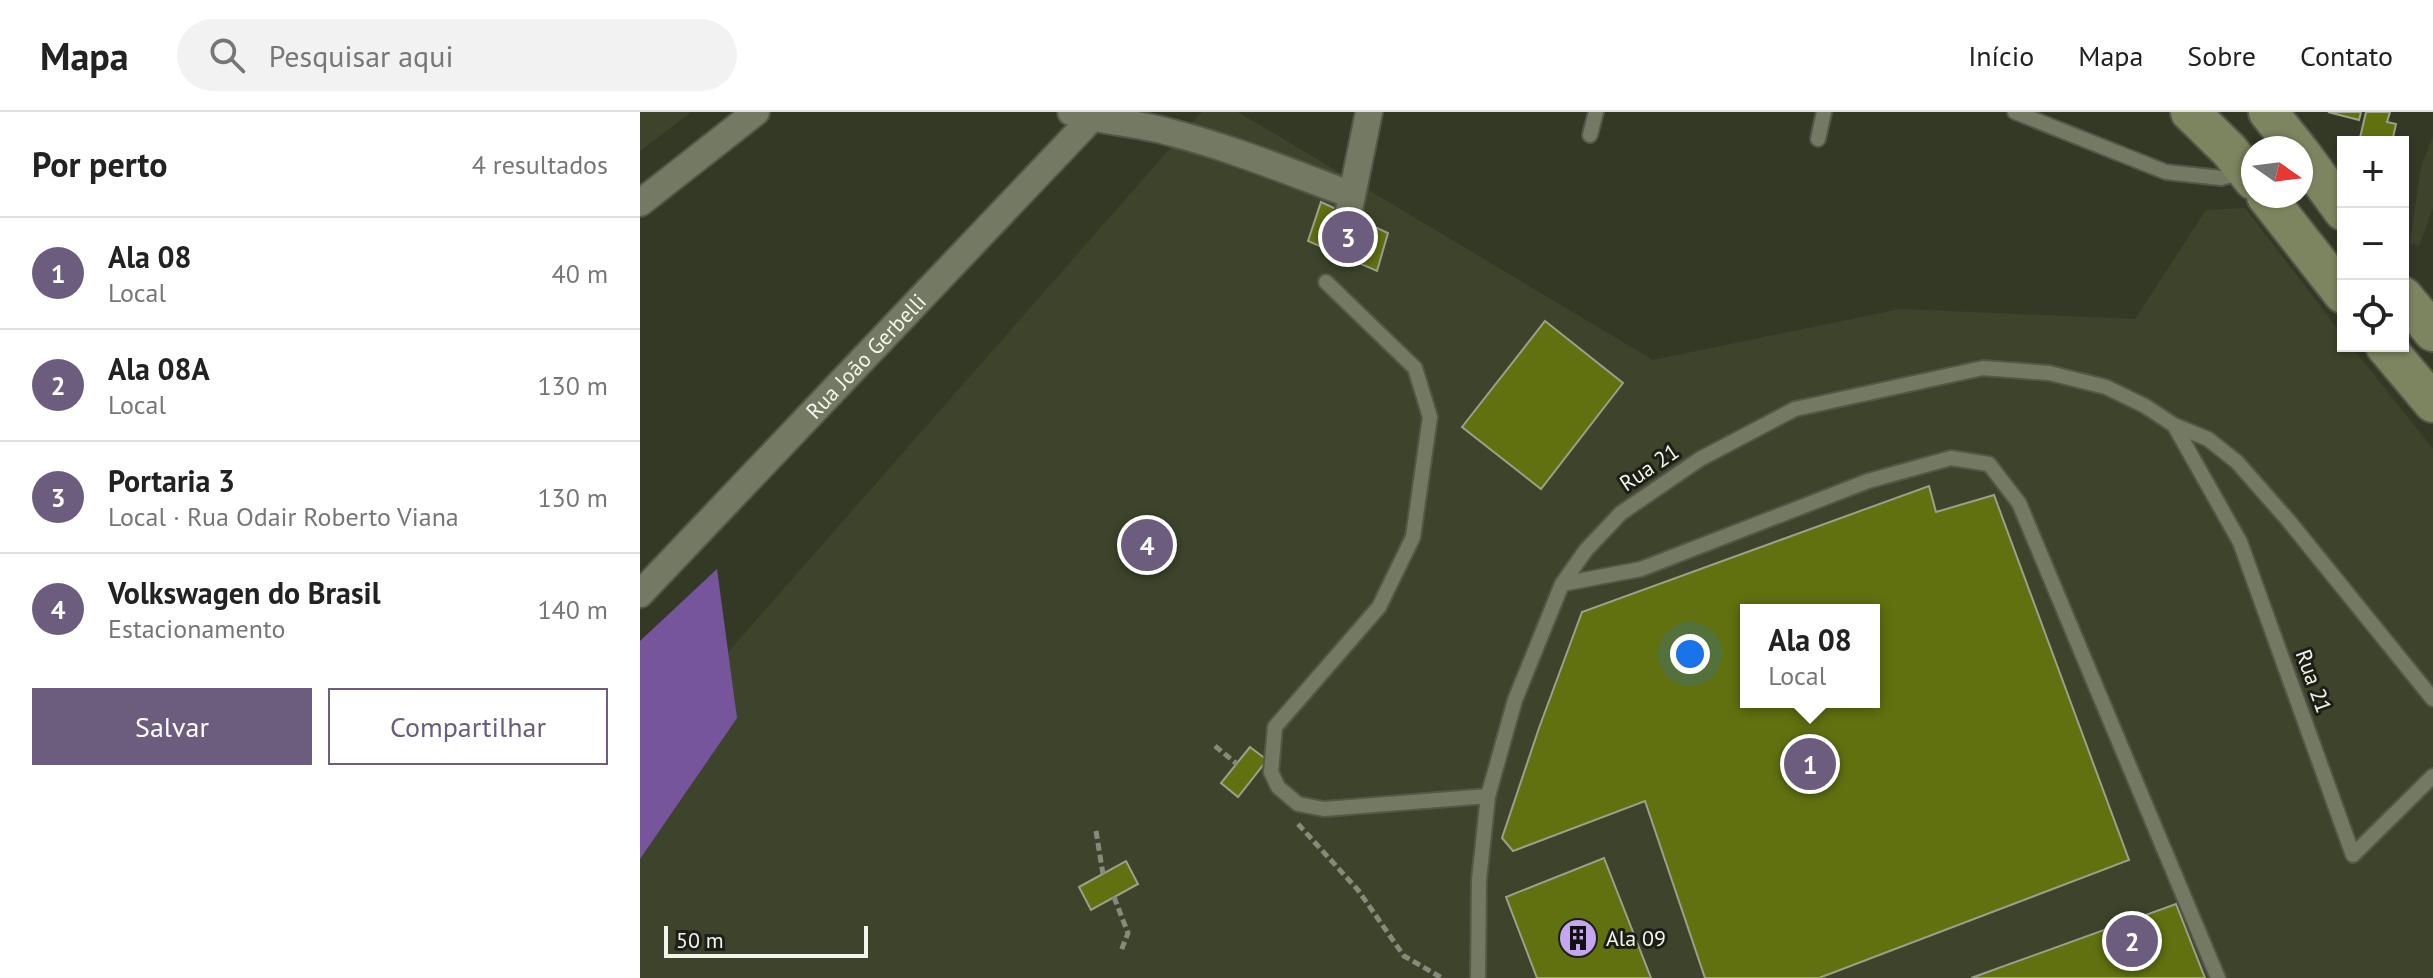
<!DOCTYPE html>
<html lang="pt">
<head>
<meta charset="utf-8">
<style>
	:root { --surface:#fff; --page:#f2f2f2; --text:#222; --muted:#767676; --line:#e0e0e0; --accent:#6c5d7f }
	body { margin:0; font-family:"PT Sans",sans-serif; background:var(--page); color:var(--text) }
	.controls { position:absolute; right:24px; top:24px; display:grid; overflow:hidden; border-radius:0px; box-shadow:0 2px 6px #0004 }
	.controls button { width:72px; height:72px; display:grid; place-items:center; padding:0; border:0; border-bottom:2px solid var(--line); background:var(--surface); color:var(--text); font:40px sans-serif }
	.compass { position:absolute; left:1601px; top:24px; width:72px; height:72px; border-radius:50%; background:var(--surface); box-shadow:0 2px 6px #0004; rotate:104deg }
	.scale { position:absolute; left:24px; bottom:20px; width:204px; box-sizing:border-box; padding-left:8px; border:4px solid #f2f5e9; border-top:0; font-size:22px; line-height:28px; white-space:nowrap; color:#f2f5e9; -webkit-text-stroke:6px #1d1f17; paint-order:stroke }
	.you { position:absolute; left:1050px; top:542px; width:28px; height:28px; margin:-20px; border:6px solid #fff; border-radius:50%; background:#1a73e8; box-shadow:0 0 0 12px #1a73e833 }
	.badge { display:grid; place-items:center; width:52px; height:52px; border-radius:50%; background:var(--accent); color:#fff; font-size:26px; font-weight:700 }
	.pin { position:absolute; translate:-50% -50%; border:4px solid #fff; box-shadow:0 2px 8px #0006 }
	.popup { position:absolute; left:1100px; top:492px; width:140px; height:104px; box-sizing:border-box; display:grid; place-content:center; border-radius:0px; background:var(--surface); filter:drop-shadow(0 2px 6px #0005); font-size:26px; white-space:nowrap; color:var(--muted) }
	.popup b { font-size:30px; color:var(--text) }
	.popup::after { content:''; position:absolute; left:50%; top:100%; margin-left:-16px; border:16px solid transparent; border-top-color:var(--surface) }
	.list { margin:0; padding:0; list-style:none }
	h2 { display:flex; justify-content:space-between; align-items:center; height:104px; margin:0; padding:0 32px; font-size:34px }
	h2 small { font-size:26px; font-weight:400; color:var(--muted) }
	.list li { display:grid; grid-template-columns:52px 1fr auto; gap:24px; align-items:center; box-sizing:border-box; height:112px; padding:0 32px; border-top:2px solid var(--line) }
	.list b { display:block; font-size:30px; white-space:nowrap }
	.list p { margin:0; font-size:26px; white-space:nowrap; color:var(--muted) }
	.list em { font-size:26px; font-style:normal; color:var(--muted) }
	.actions { display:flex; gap:16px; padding:24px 32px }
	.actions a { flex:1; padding:18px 0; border:2px solid var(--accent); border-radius:0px; text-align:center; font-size:28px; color:var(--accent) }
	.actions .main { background:var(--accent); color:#fff }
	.icon { flex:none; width:44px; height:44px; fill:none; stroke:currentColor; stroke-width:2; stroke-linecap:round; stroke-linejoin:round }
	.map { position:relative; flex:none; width:1793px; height:866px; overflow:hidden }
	header { display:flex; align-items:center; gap:48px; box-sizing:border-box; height:112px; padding:0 40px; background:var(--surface); border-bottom:2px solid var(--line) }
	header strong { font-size:38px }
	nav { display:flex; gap:44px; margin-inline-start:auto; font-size:28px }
	.search { width:560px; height:72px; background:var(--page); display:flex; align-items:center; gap:20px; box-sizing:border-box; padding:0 28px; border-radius:44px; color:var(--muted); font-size:30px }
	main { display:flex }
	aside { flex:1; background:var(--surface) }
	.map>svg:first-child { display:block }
	.built { fill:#3e442b; fill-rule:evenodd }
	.forest { fill:#76559d }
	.building { fill:#627110; stroke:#9ba08b; stroke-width:2; fill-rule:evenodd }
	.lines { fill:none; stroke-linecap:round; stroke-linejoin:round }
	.service-casing { stroke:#545748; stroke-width:18 }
	.minor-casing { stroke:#545748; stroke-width:30 }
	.secondary-casing { stroke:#545748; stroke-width:42 }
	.path { stroke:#868a7a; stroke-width:5; stroke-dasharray:8 4; stroke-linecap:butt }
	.service { stroke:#747964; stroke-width:14 }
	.minor { stroke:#747964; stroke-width:26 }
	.secondary { stroke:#7c8460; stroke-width:38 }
	.labels { text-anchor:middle; stroke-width:6; stroke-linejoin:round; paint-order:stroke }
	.street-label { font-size:22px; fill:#f2f5e9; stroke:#1d1f17 }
	.poi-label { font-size:22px; fill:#f2f5e9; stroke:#1d1f17; text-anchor:start }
</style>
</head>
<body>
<header>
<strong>Mapa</strong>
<div class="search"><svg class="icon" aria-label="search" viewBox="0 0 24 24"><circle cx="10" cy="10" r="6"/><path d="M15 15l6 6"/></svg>Pesquisar aqui</div>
<nav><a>Início</a><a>Mapa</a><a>Sobre</a><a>Contato</a></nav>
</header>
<main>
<aside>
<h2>Por perto<small>4 resultados</small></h2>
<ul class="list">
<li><span class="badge">1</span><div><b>Ala 08</b><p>Local</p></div><em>40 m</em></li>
<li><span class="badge">2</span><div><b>Ala 08A</b><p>Local</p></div><em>130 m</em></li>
<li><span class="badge">3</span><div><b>Portaria 3</b><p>Local · Rua Odair Roberto Viana</p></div><em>130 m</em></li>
<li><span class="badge">4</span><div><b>Volkswagen do Brasil</b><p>Estacionamento</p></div><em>140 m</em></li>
</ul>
<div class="actions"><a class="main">Salvar</a><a>Compartilhar</a></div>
</aside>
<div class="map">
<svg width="1793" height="866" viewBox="0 0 1793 866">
	<rect width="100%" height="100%" fill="#343926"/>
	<path class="built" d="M 0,0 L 51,0 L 0,39 Z
		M 562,0 L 598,0 L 1013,248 L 1260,197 L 1495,207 L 1566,98 L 1605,96 L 1703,224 L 1703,234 L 1711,234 L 1793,337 L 1793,866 L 0,866 L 0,610 L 75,555 ZM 1106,498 L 1234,498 L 1234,590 L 1106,590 Z
		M 1793,24 L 1793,96 L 1779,134 L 1770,131 L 1781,55 Z"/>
	<path class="forest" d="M 77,457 L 97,606 L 0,747 L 0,529 Z"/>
	<path class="building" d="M 1688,0 L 1721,0 L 1719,8 Z
		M 1726,0 L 1750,0 L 1747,10 L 1756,12 L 1752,30 L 1719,30 Z
		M 681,90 L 748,121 L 737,159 L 668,129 Z
		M 905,209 L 983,271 L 901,377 L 822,315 Z
		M 1289,374 L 1296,400 L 1354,383 L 1489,748 L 1179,866 L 1065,866 L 1005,689 L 873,739 L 862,726 L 899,616 L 942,500 ZM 1106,498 L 1234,498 L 1234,590 L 1106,590 Z
		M 610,635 L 627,648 L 598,685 L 581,671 Z
		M 964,746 L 1011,866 L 897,866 L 866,785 Z
		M 486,749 L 498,772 L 451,798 L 439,775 Z
		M 1536,792 L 1565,866 L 1331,866 Z"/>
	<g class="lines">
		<g class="service-casing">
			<path id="service" d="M 1375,0 L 1526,60 L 1581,66 L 1602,60
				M 950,23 L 956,0
				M 1178,27 L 1184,0
				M 686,170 L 775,256 L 790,305 L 773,425 L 739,495 L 635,615 L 631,660 L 638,675 L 658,692 L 684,697 L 848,684
				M 1534,313 L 1600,430 L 1713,743 L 1793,664
				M 922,472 L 1001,457 L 1228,369 L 1311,346 L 1349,352 L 1379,391 L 1578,866
				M 838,866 L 839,768 L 848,684 L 875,588 L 922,472 L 946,438 L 981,401 L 1060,347 L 1155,297 L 1343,256 L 1409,261 L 1466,275 L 1505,294 L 1534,313 L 1568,327 L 1597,350 L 1648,408 L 1793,587"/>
		</g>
		<g class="minor-casing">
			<g id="minor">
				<path d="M 431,0 C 464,10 497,11 529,20 C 592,36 652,61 712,83"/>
				<path d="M 0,91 L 116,0"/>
				<path d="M 708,103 L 729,0"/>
				<path id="s1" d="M 0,482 L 452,6"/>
			</g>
		</g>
		<g class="secondary-casing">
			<path id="secondary" d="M 1550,0 L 1589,38 L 1613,68
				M 1628,0 L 1657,36
				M 1661,41 L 1703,99
				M 1626,84 L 1703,182
				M 1763,184 L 1793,220
				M 1745,234 L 1793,291"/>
		</g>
		<path class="path" d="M 575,634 L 597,652
			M 658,712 L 718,778 L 764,844 L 802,866
			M 456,719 L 463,762
			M 474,785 L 488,821 L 481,839"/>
		<use href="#service" class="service"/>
		<use href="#minor" class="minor"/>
		<use href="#secondary" class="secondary"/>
	</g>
	<defs>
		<g id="building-disc" transform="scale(2)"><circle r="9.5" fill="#c6a6f0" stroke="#1d1f17"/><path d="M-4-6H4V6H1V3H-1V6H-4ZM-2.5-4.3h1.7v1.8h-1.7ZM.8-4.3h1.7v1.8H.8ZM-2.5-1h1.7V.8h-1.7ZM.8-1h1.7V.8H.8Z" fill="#111"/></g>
	</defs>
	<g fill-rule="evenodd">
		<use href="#building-disc" x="938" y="826"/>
	</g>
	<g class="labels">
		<g class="street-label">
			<text dy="8" stroke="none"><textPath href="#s1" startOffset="328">Rua João Gerbelli</textPath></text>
			<text transform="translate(1009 355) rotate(-34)" y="8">Rua 21</text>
			<text transform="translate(1674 569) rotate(70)" y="8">Rua 21</text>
		</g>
		<g class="poi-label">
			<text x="966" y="834">Ala 09</text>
		</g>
	</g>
</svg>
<div class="controls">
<button>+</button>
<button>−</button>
<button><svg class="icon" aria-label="locate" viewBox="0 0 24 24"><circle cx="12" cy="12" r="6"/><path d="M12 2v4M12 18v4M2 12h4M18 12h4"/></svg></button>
</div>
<svg class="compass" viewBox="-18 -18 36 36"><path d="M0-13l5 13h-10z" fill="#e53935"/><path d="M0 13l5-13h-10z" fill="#767676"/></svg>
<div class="scale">50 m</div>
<div class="you"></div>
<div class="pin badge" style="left:1170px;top:652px">1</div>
<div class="popup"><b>Ala 08</b>Local</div>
<div class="pin badge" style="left:1492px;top:829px">2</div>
<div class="pin badge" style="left:708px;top:125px">3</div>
<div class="pin badge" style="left:507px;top:433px">4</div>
</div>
</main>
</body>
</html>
